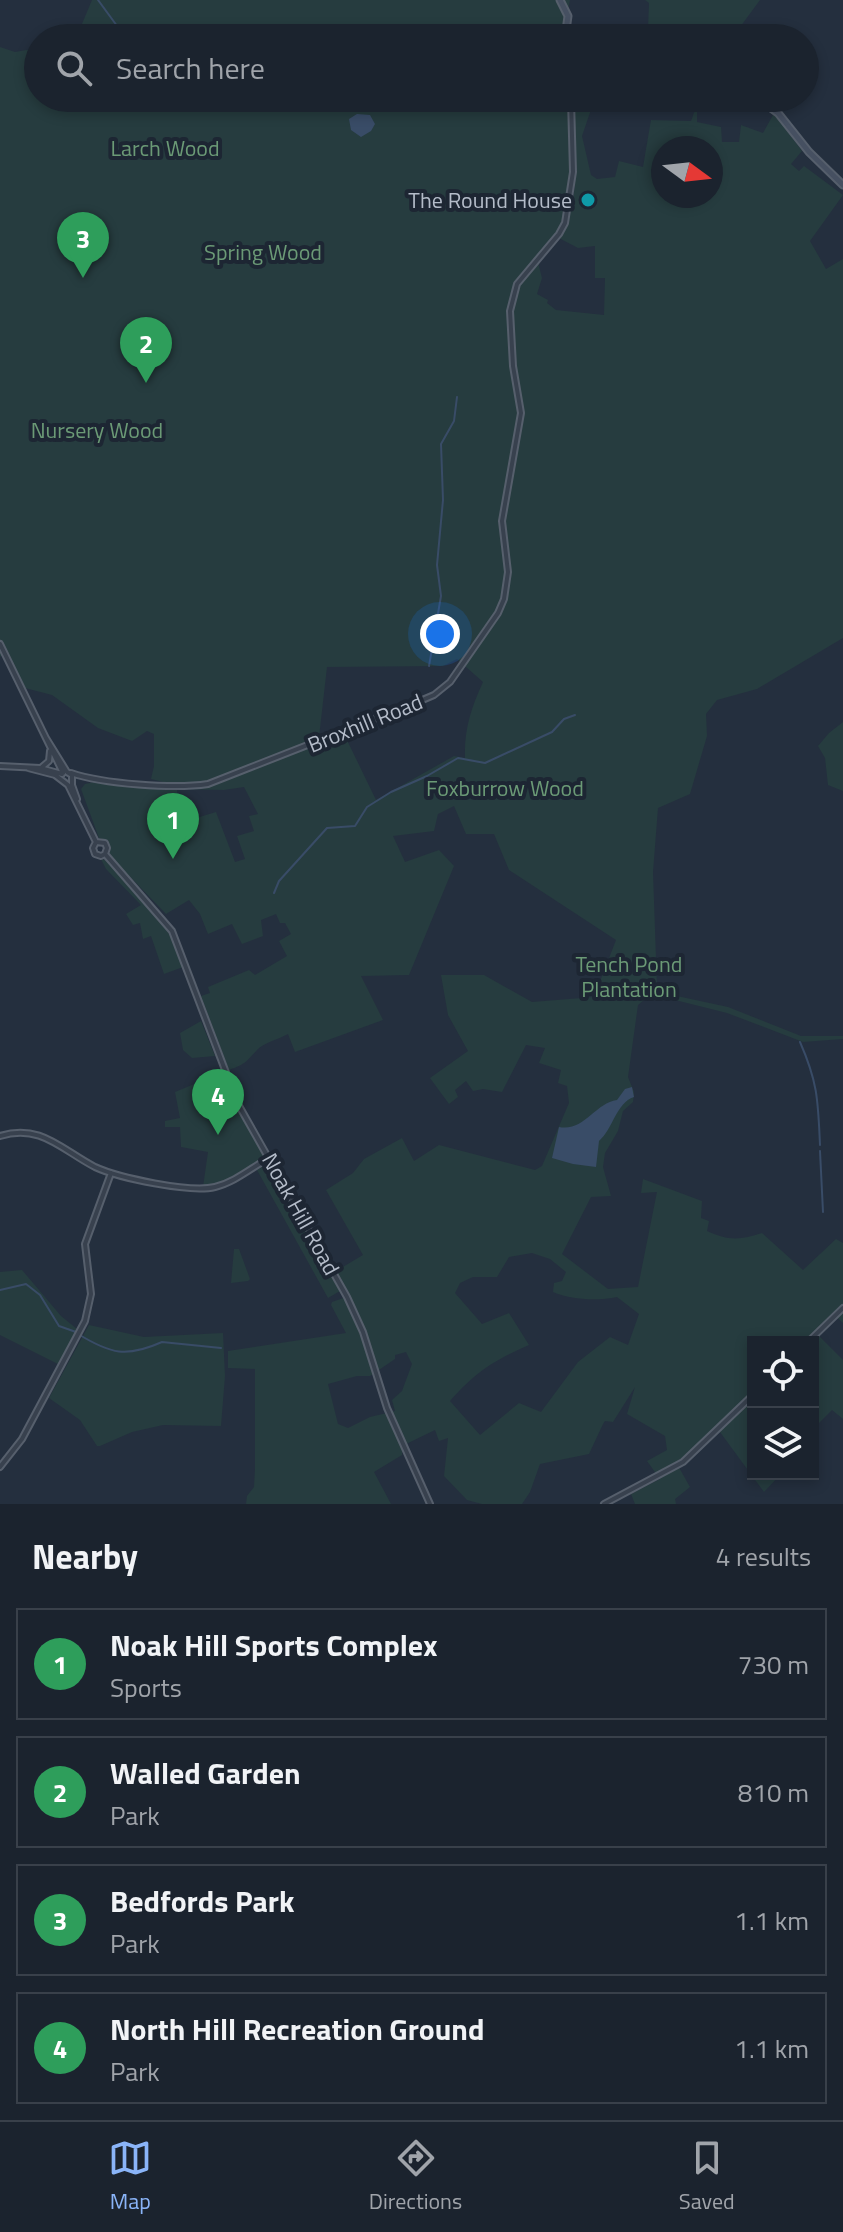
<!DOCTYPE html>
<html lang="en">
<head>
<meta charset="utf-8">
<style>
	:root { --surface:#1b232e; --page:#282f3a; --text:#f1f3f6; --muted:#a0a4aa; --line:#39404a; --accent:#8ab4f8 }
	body { margin:0; font-family:"Titillium Web",sans-serif; background:var(--page); color:var(--text) }
	.controls { position:absolute; right:24px; bottom:24px; display:grid; overflow:hidden; border-radius:0px; box-shadow:0 4px 12px #0003 }
	.controls button { width:72px; height:72px; display:grid; place-items:center; padding:0; border:0; border-bottom:2px solid var(--line); background:var(--surface); color:var(--text); font:40px sans-serif }
	.compass { position:absolute; left:651px; top:136px; width:72px; height:72px; border-radius:50%; background:var(--surface); box-shadow:0 4px 12px #0003; rotate:105deg }
	.you { position:absolute; left:440px; top:634px; width:28px; height:28px; margin:-20px; border:6px solid #fff; border-radius:50%; background:#1a73e8; box-shadow:0 0 0 12px #1a73e833 }
	.badge { display:grid; place-items:center; width:52px; height:52px; border-radius:50%; background:var(--accent); color:#fff; font-size:26px; font-weight:700 }
	.pin { position:absolute; translate:-50% -66px; filter:drop-shadow(0 2px 4px #0008) }
	.pin::after { content:''; position:absolute; top:42px; width:28px; height:24px; background:inherit; clip-path:polygon(0 0,100% 0,50% 100%) }
	.list { margin:0; padding:0; list-style:none }
	h2 { display:flex; justify-content:space-between; align-items:center; height:104px; margin:0; padding:0 32px; font-size:34px }
	h2 small { font-size:26px; font-weight:400; color:var(--muted) }
	.list li { display:grid; grid-template-columns:52px 1fr auto; gap:24px; align-items:center; box-sizing:border-box; height:112px; margin:0 16px 16px; padding:0 16px; border:2px solid var(--line); border-radius:0px }
	.list b { display:block; font-size:30px; white-space:nowrap }
	.list p { margin:0; font-size:26px; white-space:nowrap; color:var(--muted) }
	.list em { font-size:26px; font-style:normal; color:var(--muted) }
	.icon { flex:none; width:44px; height:44px; fill:none; stroke:currentColor; stroke-width:2; stroke-linecap:round; stroke-linejoin:round }
	.map { position:relative; flex:none; width:843px; height:1504px; overflow:hidden }
	.search { position:absolute; background:var(--surface); box-shadow:0 4px 12px #0003; left:24px; right:24px; top:24px; height:88px; display:flex; align-items:center; gap:20px; box-sizing:border-box; padding:0 28px; border-radius:44px; color:var(--muted); font-size:30px }
	.sheet { height:616px; background:var(--surface) }
	nav { display:flex; justify-content:space-around; align-items:center; box-sizing:border-box; height:112px; border-top:2px solid var(--line); background:var(--surface); font-size:22px; color:var(--muted) }
	nav a { display:grid; justify-items:center; gap:4px }
	nav .on { color:var(--accent) }
	.map>svg:first-child { display:block }
	.green { fill:#263c3f; fill-rule:evenodd }
	.water { fill:#394c67 }
	.lines { fill:none; stroke-linecap:round; stroke-linejoin:round }
	.stream { stroke:#394c67; stroke-width:2 }
	.tertiary-casing { stroke:#565f6c; stroke-width:8 }
	.secondary-casing { stroke:#565f6c; stroke-width:9 }
	.tertiary { stroke:#38414e; stroke-width:4 }
	.secondary { stroke:#465061; stroke-width:5 }
	.culture-dot { fill:#0f9aa8; stroke:#1d2633; stroke-width:3 }
	.labels { text-anchor:middle; stroke-width:8; stroke-linejoin:round; paint-order:stroke }
	.park-label { font-size:22px; fill:#6b9a76; stroke:#1d2633 }
	.poi-label { font-size:22px; fill:#b4bcc9; stroke:#1d2633; text-anchor:end }
	.street-label { font-size:22px; fill:#b4bcc9; stroke:#1d2633 }
</style>
</head>
<body>
<div class="map">
<svg width="843" height="1504" viewBox="0 0 843 1504">
	<rect width="100%" height="100%" fill="#242f3e"/>
	<path class="green" d="M 92,0 L 570,0 L 565,26 L 557,24 L 553,38 L 67,38 L 79,31 Z
		M 645,0 L 760,0 L 732,38 L 668,38 L 669,32 L 648,29 L 649,3 Z
		M 0,47 L 15,52 L 38,48 L 38,98 L 570,98 C 570,140 578,186 562,226 C 557,238 543,250 534,261 L 538,262 L 542,278 L 537,294 L 548,300 L 547,303 L 556,310 L 604,315 L 605,278 L 595,278 L 595,246 L 578,248 L 557,237 C 584,204 574,146 573,106 L 576,98 L 595,98 L 582,136 L 591,175 L 597,179 L 615,177 L 619,161 L 643,167 L 651,120 L 691,121 L 695,110 L 692,108 L 693,105 L 697,112 L 697,122 L 721,127 L 722,142 L 739,142 L 741,125 L 763,133 L 774,113 L 802,151 L 791,164 L 799,171 L 804,166 L 843,195 L 810,241 L 826,269 L 843,259 L 843,638 L 757,689 L 717,700 L 706,714 L 707,736 L 690,794 L 658,808 L 653,872 L 657,987 L 663,993 L 728,1007 L 801,1036 L 843,1036 L 843,1039 L 803,1042 L 727,1013 L 651,994 L 638,1005 L 628,1077 L 634,1092 L 633,1102 L 623,1111 L 618,1131 L 605,1153 L 603,1167 L 611,1196 L 591,1197 L 562,1254 L 608,1289 L 638,1287 L 657,1192 L 641,1193 L 643,1179 L 702,1201 L 701,1218 L 709,1221 L 707,1231 C 728,1241 741,1240 762,1233 L 803,1270 L 836,1239 L 843,1243 L 843,1323 L 833,1314 L 815,1332 L 843,1360 L 843,1419 L 832,1410 L 813,1429 L 813,1342 L 753,1342 L 753,1391 L 750,1393 L 753,1396 L 753,1474 L 781,1474 L 764,1492 L 717,1428 L 677,1464 L 690,1487 L 675,1499 L 676,1504 L 635,1504 L 631,1494 L 660,1479 L 647,1461 L 667,1450 L 665,1436 L 627,1414 L 635,1387 L 613,1422 L 605,1421 L 603,1424 L 589,1454 L 540,1464 L 530,1492 L 522,1504 L 482,1504 L 467,1500 L 444,1476 L 448,1438 L 439,1441 L 435,1430 L 402,1446 L 402,1455 L 374,1472 L 391,1504 L 246,1504 L 247,1496 L 254,1487 L 255,1469 L 255,1369 L 228,1368 L 228,1351 L 346,1333 L 331,1305 L 332,1302 L 349,1296 L 336,1271 L 363,1255 L 326,1190 L 353,1173 L 364,1159 L 402,1138 L 414,1161 L 439,1145 L 535,1170 L 542,1166 L 569,1103 L 567,1086 L 558,1083 L 561,1070 L 539,1063 L 545,1048 L 526,1045 L 502,1092 L 483,1089 L 473,1091 L 466,1081 L 455,1090 L 458,1097 L 449,1104 L 430,1078 L 468,1051 L 448,1015 L 441,975 L 484,975 L 532,1002 L 594,997 L 616,940 L 509,870 L 494,834 L 466,834 L 454,806 L 438,814 L 434,831 L 393,836 L 405,862 L 439,850 L 454,866 L 409,975 L 361,976 L 383,1020 L 295,1052 L 288,1034 C 279,1039 263,1043 257,1050 C 246,1062 246,1064 229,1070 L 201,996 L 210,993 L 208,987 L 249,970 L 255,975 L 287,956 L 279,941 L 291,934 L 285,923 L 280,923 L 276,914 L 261,920 L 263,936 L 242,944 L 232,924 L 208,934 L 200,914 L 189,900 L 166,914 L 114,860 L 110,854 L 108,841 L 99,838 L 81,789 L 85,784 L 94,782 L 162,788 L 163,782 L 151,779 L 154,766 L 154,734 L 147,731 L 132,741 L 98,728 L 52,695 L 25,688 L 6,651 L 0,657 ZM 663,148 L 711,148 L 711,196 L 663,196 ZM 457,659 L 483,682 C 471,708 464,730 465,758 L 454,756 L 376,800 L 345,736 L 318,746 L 327,667 L 443,666 ZM 244,787 L 258,814 L 249,816 L 254,831 L 237,836 L 245,859 L 235,862 L 216,812 L 193,819 L 179,819 L 177,789 L 224,790 ZM 532,1253 L 550,1259 L 566,1272 L 562,1281 L 554,1283 L 553,1292 C 571,1300 598,1301 617,1297 L 639,1314 L 628,1345 L 610,1337 L 578,1362 L 541,1412 L 519,1403 L 480,1435 L 450,1401 C 477,1371 493,1361 529,1345 L 509,1313 L 482,1324 L 455,1293 L 460,1283 L 473,1277 L 497,1277 L 509,1257 ZM 406,1352 L 412,1364 L 402,1391 L 392,1400 L 395,1411 L 370,1417 L 348,1428 L 338,1424 L 328,1384 L 357,1376 L 370,1376 L 395,1359 L 395,1355 Z
		M 843,722 L 843,791 L 828,785 L 825,758 L 818,746 L 829,733 Z
		M 101,859 L 105,860 L 161,919 L 170,933 L 183,967 L 164,974 L 151,936 L 143,939 L 140,923 L 133,925 L 126,914 L 141,905 L 106,869 Z
		M 201,1021 L 215,1056 L 192,1058 L 183,1050 L 180,1033 Z
		M 223,1072 L 267,1157 L 224,1181 L 203,1187 L 208,1152 L 181,1147 L 180,1127 L 165,1127 L 165,1121 L 180,1118 L 175,1092 Z
		M 265,1165 L 270,1165 L 339,1287 L 340,1291 L 328,1298 L 257,1170 Z
		M 234,1249 L 239,1249 L 250,1279 L 248,1281 L 231,1283 Z
		M 22,1270 L 61,1316 L 77,1329 L 58,1364 L 0,1335 L 0,1272 Z
		M 89,1325 L 144,1337 L 223,1333 L 225,1376 L 221,1426 L 163,1425 L 132,1432 L 100,1446 L 97,1446 L 80,1420 L 49,1398 Z"/>
	<path class="water" d="M 357,114 L 370,115 L 375,124 L 371,131 L 361,137 L 351,130 L 349,119 Z
		M 632,1087 L 634,1097 C 616,1103 613,1129 599,1141 L 596,1167 L 573,1164 L 552,1158 L 559,1127 C 584,1132 595,1103 617,1100 L 625,1089 Z"/>
	<g class="lines">
		<path class="stream" d="M 98,0 L 120,30 L 136,38
			M 429,666 L 441,596 L 437,565 L 443,500 L 441,444 L 454,421 L 457,397
			M 274,893 L 279,881 L 327,828 L 355,826 L 367,807 L 391,792 L 427,776 L 458,758 L 485,763 L 552,732 L 564,719 L 575,715
			M 800,1042 C 818,1083 818,1101 820,1145
			M 820,1151 L 823,1212
			M 0,1290 L 26,1284 L 40,1295 L 59,1326 L 76,1332
			M 78,1334 C 111,1354 126,1358 162,1342 L 221,1348"/>
		<g class="tertiary-casing">
			<path id="tertiary" d="M 0,644 L 63,773
				M 46,738 L 67,772 L 72,775 L 72,785 L 77,799
				M 0,766 L 40,768 L 62,774
				M 42,767 L 49,761 L 50,751
				M 28,768 L 55,775 L 68,785 L 96,842 L 93,848 L 95,854 L 101,856 L 105,854
				M 71,773 C 103,784 174,789 208,784 L 420,701 L 434,695 L 450,682 L 498,613 L 504,599 L 508,572 L 502,521 L 521,413 L 513,366 L 510,311 L 517,284 L 559,234 L 565,223 L 573,172 L 571,100
				M 96,842 L 105,843 L 107,848 L 105,854 L 172,931 L 238,1104 L 347,1297 L 363,1332 L 387,1408 L 430,1504
				M 0,1136 C 40,1123 62,1150 95,1167 C 119,1178 190,1193 215,1187 C 235,1182 251,1168 269,1158
				M 808,1342 L 843,1308
				M 0,1467 L 22,1439 L 85,1321 L 91,1294 L 85,1244 L 111,1173
				M 604,1504 L 683,1462 L 753,1395"/>
		</g>
		<g class="secondary-casing">
			<path id="secondary" d="M 560,0 L 568,16 L 565,38
				M 757,98 L 778,113 L 809,152 L 843,185
				M 571,101 L 572,98"/>
		</g>
		<use href="#tertiary" class="tertiary"/>
		<use href="#secondary" class="secondary"/>
	</g>
	<circle class="culture-dot" cx="588" cy="200" r="8"/>
	<g class="labels">
		<g class="park-label">
			<text x="165" y="156">Larch Wood</text>
			<text x="263" y="260">Spring Wood</text>
			<text x="97" y="438">Nursery Wood</text>
			<text x="505" y="796">Foxburrow Wood</text>
			<text x="629" y="972">Tench Pond<tspan x="629" dy="25">Plantation</tspan></text>
		</g>
		<g class="poi-label">
			<text x="572" y="208">The Round House</text>
		</g>
		<g class="street-label">
			<text transform="translate(365 723) rotate(-22)" y="8">Broxhill Road</text>
			<text transform="translate(301 1214) rotate(61)" y="8">Noak Hill Road</text>
		</g>
	</g>
</svg>
<div class="controls">
<button><svg class="icon" aria-label="locate" viewBox="0 0 24 24"><circle cx="12" cy="12" r="6"/><path d="M12 2v4M12 18v4M2 12h4M18 12h4"/></svg></button>
<button><svg class="icon" aria-label="layers" viewBox="0 0 24 24"><path d="M12 4l9 5-9 5-9-5zM3 14l9 5 9-5"/></svg></button>
</div>
<svg class="compass" viewBox="-18 -18 36 36"><path d="M0-13l5 13h-10z" fill="#e53935"/><path d="M0 13l5-13h-10z" fill="#a0a4aa"/></svg>
<div class="you"></div>
<div class="pin badge" style="left:173px;top:859px;background:#2e9e5b">1</div>
<div class="pin badge" style="left:146px;top:383px;background:#2e9e5b">2</div>
<div class="pin badge" style="left:83px;top:278px;background:#2e9e5b">3</div>
<div class="pin badge" style="left:218px;top:1135px;background:#2e9e5b">4</div>
<div class="search"><svg class="icon" aria-label="search" viewBox="0 0 24 24"><circle cx="10" cy="10" r="6"/><path d="M15 15l6 6"/></svg>Search here</div>
</div>
<section class="sheet">
<h2>Nearby<small>4 results</small></h2>
<ul class="list">
<li><span class="badge" style="background:#2e9e5b">1</span><div><b>Noak Hill Sports Complex</b><p>Sports</p></div><em>730 m</em></li>
<li><span class="badge" style="background:#2e9e5b">2</span><div><b>Walled Garden</b><p>Park</p></div><em>810 m</em></li>
<li><span class="badge" style="background:#2e9e5b">3</span><div><b>Bedfords Park</b><p>Park</p></div><em>1.1 km</em></li>
<li><span class="badge" style="background:#2e9e5b">4</span><div><b>North Hill Recreation Ground</b><p>Park</p></div><em>1.1 km</em></li>
</ul>
</section>
<nav>
<a class="on"><svg class="icon" aria-label="map" viewBox="0 0 24 24"><path d="M3 6l6-2 6 2 6-2v14l-6 2-6-2-6 2zM9 4v14M15 6v14"/></svg>Map</a>
<a><svg class="icon" aria-label="directions" viewBox="0 0 24 24"><path d="M12 3l9 9-9 9-9-9zM9 14v-3h6M13 9l2 2-2 2"/></svg>Directions</a>
<a><svg class="icon" aria-label="saved" viewBox="0 0 24 24"><path d="M7 4h10v16l-5-4-5 4z"/></svg>Saved</a>
</nav>
</body>
</html>
